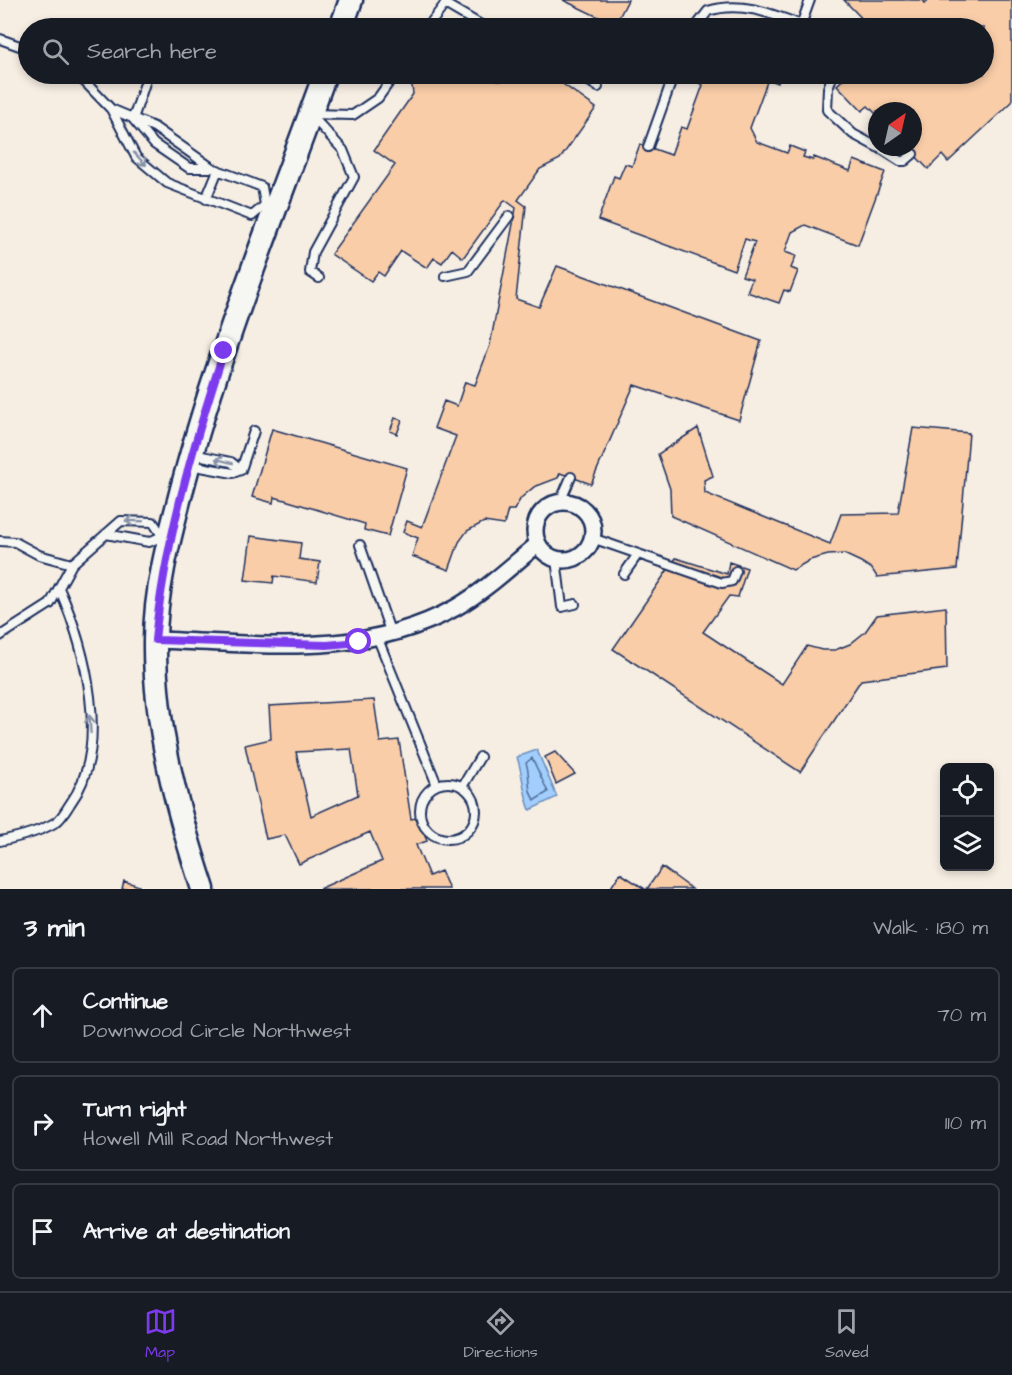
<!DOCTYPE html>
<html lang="en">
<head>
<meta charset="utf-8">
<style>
	:root { --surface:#171b24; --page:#242831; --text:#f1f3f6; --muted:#9ea1a6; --line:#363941; --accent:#7c3aed }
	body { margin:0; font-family:"Architects Daughter",sans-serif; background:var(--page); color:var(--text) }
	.controls { position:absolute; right:18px; bottom:18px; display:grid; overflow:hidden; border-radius:9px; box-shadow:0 3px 9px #0003 }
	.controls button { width:54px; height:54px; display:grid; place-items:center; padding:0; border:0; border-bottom:2px solid var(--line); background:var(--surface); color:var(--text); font:30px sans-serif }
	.compass { position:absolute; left:868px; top:102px; width:54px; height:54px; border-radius:50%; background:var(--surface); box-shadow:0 3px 9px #0003; rotate:34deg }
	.stop { position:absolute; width:18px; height:18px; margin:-14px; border:4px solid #7c3aed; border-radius:50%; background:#fff }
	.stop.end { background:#7c3aed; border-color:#fff; box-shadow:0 2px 6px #0008 }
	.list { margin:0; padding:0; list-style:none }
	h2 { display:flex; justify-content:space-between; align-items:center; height:78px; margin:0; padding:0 24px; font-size:26px }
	h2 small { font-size:20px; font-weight:400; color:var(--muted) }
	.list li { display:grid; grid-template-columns:39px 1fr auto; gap:18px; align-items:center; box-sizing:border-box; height:96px; margin:0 12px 12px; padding:0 12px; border:2px solid var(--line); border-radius:9px }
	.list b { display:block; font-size:22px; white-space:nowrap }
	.list p { margin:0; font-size:20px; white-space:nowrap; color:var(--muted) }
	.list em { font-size:20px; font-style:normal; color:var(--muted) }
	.icon { flex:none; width:33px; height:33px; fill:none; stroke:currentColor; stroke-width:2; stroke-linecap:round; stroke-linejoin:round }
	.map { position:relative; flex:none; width:1012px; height:889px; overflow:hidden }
	.search { position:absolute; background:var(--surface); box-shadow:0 3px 9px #0003; left:18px; right:18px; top:18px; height:66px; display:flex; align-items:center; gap:15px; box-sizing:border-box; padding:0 21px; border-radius:33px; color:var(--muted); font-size:22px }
	.sheet { height:402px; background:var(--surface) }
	nav { display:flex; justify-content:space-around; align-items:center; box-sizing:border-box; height:84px; border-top:2px solid var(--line); background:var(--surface); font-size:16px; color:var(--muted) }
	nav a { display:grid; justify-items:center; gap:3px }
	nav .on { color:var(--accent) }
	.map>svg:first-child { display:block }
	.water { fill:#a1cefc; stroke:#6b8ebd; stroke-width:1.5 }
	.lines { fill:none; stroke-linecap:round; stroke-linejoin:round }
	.shore { stroke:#516f9d; stroke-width:1.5 }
	.building { fill:#f9cda8; stroke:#1b2f5e; stroke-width:1.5; fill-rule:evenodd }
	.lane-casing { stroke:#1b2f5e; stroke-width:12 }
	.street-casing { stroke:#1b2f5e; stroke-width:20 }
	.secondary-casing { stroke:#1b2f5e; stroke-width:27 }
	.lane { stroke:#f6f6f2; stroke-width:8 }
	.street { stroke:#f6f6f2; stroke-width:15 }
	.secondary { stroke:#f6f6f2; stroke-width:22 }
	.oneway { stroke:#8892a8 }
	.route { stroke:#7c3aed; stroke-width:8 }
</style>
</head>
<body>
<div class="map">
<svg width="1012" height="889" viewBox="0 0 1012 889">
	<rect width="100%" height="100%" fill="#f7eee3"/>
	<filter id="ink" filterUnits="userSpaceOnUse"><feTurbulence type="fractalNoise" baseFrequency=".0167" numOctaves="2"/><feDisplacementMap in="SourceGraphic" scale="12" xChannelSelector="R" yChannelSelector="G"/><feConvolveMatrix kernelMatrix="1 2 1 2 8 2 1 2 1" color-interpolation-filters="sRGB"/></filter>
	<g filter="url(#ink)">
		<path class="water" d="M 537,750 L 557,797 L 530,810 C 523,792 523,775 517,757 Z"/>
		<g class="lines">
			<path class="shore" d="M 532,758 L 548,792 L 535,800 C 526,792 531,775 526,763 Z"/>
		</g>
		<path class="building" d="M 563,0 L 628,0 L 615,25 Z
			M 844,0 L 923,0 L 925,3 L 928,0 L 1012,0 L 1012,102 L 948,162 L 942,155 L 928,169 L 907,147 L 913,147 L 913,111 L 877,111 L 877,115 L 868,106 L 862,111 L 837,85 L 849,74 L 984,74 L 984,28 L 871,28 Z
			M 725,22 L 743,28 L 712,28 L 714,25 L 723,28 Z
			M 414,74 L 488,74 L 498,81 L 549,74 L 596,108 L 560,159 L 540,169 L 518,200 L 526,206 L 516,299 L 539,307 L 557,266 L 761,341 L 739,420 L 634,385 L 591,484 L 560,473 L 558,478 L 534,487 L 521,498 L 514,510 L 508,510 L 504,525 L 484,522 L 467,531 L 459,542 L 449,570 L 412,556 L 418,538 L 403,532 L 407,521 L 422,527 L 456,436 L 434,428 L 444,401 L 457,406 L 465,382 L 475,385 L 490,345 L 516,208 L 505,200 L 463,258 L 452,249 L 442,263 L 434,258 L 427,268 L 401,251 L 384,276 L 378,272 L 371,281 L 331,254 L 395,165 L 374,150 L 413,94 L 411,78 Z
			M 702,74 L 781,74 L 778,83 L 768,79 L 750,128 L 757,142 L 787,153 L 790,146 L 805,152 L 803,157 L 813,160 L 814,157 L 850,171 L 854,160 L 885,172 L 858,245 L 805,225 L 792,232 L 785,252 L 796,256 L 791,268 L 798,271 L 790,292 L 784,290 L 779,303 L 747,292 L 752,279 L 742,276 L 755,242 L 745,239 L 734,270 L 598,220 L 614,176 L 619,178 L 625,164 L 632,166 L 640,144 L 671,155 L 681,127 L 687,129 L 703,85 L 699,83 Z
			M 395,418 L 402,420 L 397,434 L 390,431 Z
			M 698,428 L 713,476 L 704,480 L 705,493 L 830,544 L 841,514 L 898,513 L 913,428 L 969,433 L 957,569 L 877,577 L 872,569 L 861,562 L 844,554 L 828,555 L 810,560 L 793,570 L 671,516 L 670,489 L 658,454 Z
			M 272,429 L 407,468 L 388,536 L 364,530 L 365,524 L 285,500 L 274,497 L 273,503 L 252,497 Z
			M 251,536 L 301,543 L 299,559 L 320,562 L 317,582 L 274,576 L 273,583 L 245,580 Z
			M 676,558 L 727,574 L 729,562 L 747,568 L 738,597 L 729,596 L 703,632 L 782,684 L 807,646 L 822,650 L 835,650 L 850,644 L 865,632 L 877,615 L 946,607 L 947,669 L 861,680 L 800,772 L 613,649 Z
			M 374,700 L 380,742 L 399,740 L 411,819 L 417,818 L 427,841 L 416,845 L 429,876 L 441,871 L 449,889 L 319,889 L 382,861 L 370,832 L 299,864 L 285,835 L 266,839 L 245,745 L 271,739 L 269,706 ZM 351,749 L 358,795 L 311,816 L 296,752 Z
			M 555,752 L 575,774 L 556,784 L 545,757 Z
			M 662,867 L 692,889 L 647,889 Z
			M 620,873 L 645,889 L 610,889 Z
			M 124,881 L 139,886 L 138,889 L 122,889 Z"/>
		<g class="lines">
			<g class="lane-casing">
				<path id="lane" d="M 55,28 L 61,28
					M 427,28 L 445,4 L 486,28
					M 512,28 L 514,28
					M 695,28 L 708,11 C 741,1 770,13 801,25
					M 809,28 L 801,25 L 810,0
					M 0,39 L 28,49
					M 73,74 L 85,82 L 111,109 L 136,157 L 167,183 L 252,216 L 265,205
					M 148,74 L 133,119 L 154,144 L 189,168 L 212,168
					M 578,74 L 598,87
					M 833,74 L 828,88 L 827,110 L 853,134 L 877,147
					M 111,109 L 154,127 L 212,168 L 262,187 L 265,205
					M 648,147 L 674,74
					M 878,147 L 900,161 L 905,161 L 913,154
					M 206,199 L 218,170
					M 445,276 L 468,271 L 509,216
					M 319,278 L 310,272 L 313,252 L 354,177 L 343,150 L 310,114 L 353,115 L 378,98 L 395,74
					M 190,465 L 233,473 L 241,470 L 231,462 L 193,454
					M 241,470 L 254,431
					M 560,502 L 571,477
					M 106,534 L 149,542 L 165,535
					M 592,538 L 722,583 L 732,581 L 736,571
					M 0,541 L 15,542 L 39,555 L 72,564
					M 360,545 L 391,634
					M 556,559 L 562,607 L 575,604
					M 624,574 L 638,554
					M 0,636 L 50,604 L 72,564 L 121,521 L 153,522 L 161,534
					M 378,639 L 437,785
					M420 811a28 28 0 1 1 56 0a28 28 0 1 1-56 0Z
					M 462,787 L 480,757
					M 0,841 C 19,837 40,832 56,822 C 62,818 66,810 70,804 C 112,747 85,647 59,588"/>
			</g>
			<g class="street-casing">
				<path id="street" d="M535 531a29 29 0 1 1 58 0a29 29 0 1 1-58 0Z
					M 155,640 C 257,643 361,660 455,608 C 485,591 511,566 538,544"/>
			</g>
			<g class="secondary-casing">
				<path id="secondary" d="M 341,28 L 351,0
					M 203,889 C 177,810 154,724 155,641 C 155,589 170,535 183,485 C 220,345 276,210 325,74"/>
			</g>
			<use href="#lane" class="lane"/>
			<use href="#street" class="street"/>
			<use href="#secondary" class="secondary"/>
		</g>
		<defs><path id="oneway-shaft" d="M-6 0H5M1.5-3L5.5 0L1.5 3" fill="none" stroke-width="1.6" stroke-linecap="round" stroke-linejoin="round" transform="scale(1.5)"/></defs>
		<g class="oneway">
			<use href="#oneway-shaft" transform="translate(140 159) rotate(46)"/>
			<use href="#oneway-shaft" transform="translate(224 461) rotate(-166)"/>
			<use href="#oneway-shaft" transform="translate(134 521) rotate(-178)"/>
			<use href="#oneway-shaft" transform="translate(90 724) rotate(-94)"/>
		</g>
	</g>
	<g class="lines" filter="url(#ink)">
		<path class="route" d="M 224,351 C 193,446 165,541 155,640 L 327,645 L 359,642"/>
	</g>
</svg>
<div class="controls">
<button><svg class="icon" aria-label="locate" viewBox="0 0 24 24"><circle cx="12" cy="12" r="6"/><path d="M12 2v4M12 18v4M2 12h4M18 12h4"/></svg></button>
<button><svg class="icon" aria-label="layers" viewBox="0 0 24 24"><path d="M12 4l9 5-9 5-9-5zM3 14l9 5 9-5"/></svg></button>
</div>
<svg class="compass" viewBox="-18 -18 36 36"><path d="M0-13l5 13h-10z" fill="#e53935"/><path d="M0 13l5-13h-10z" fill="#9ea1a6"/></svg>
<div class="stop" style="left:359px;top:642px"></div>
<div class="stop end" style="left:224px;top:351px"></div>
<div class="search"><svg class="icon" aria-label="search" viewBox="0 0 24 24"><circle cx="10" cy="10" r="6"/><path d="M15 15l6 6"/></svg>Search here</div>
</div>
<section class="sheet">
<h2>3 min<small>Walk · 180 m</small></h2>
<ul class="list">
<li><svg class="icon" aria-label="ahead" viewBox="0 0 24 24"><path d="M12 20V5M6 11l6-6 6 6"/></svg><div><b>Continue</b><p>Downwood Circle Northwest</p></div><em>70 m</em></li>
<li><svg class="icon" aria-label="right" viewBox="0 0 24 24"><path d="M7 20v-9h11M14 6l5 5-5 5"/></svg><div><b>Turn right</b><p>Howell Mill Road Northwest</p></div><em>110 m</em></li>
<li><svg class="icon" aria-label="arrive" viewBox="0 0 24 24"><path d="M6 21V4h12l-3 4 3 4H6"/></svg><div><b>Arrive at destination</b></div></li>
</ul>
</section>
<nav>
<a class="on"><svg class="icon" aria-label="map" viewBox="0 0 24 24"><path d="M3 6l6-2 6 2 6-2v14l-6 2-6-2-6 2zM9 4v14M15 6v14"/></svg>Map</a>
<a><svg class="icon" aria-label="directions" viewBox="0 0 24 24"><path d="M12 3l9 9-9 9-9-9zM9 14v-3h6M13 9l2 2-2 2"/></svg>Directions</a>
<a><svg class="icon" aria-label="saved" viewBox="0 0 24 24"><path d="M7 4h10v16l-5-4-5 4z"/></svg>Saved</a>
</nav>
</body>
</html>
